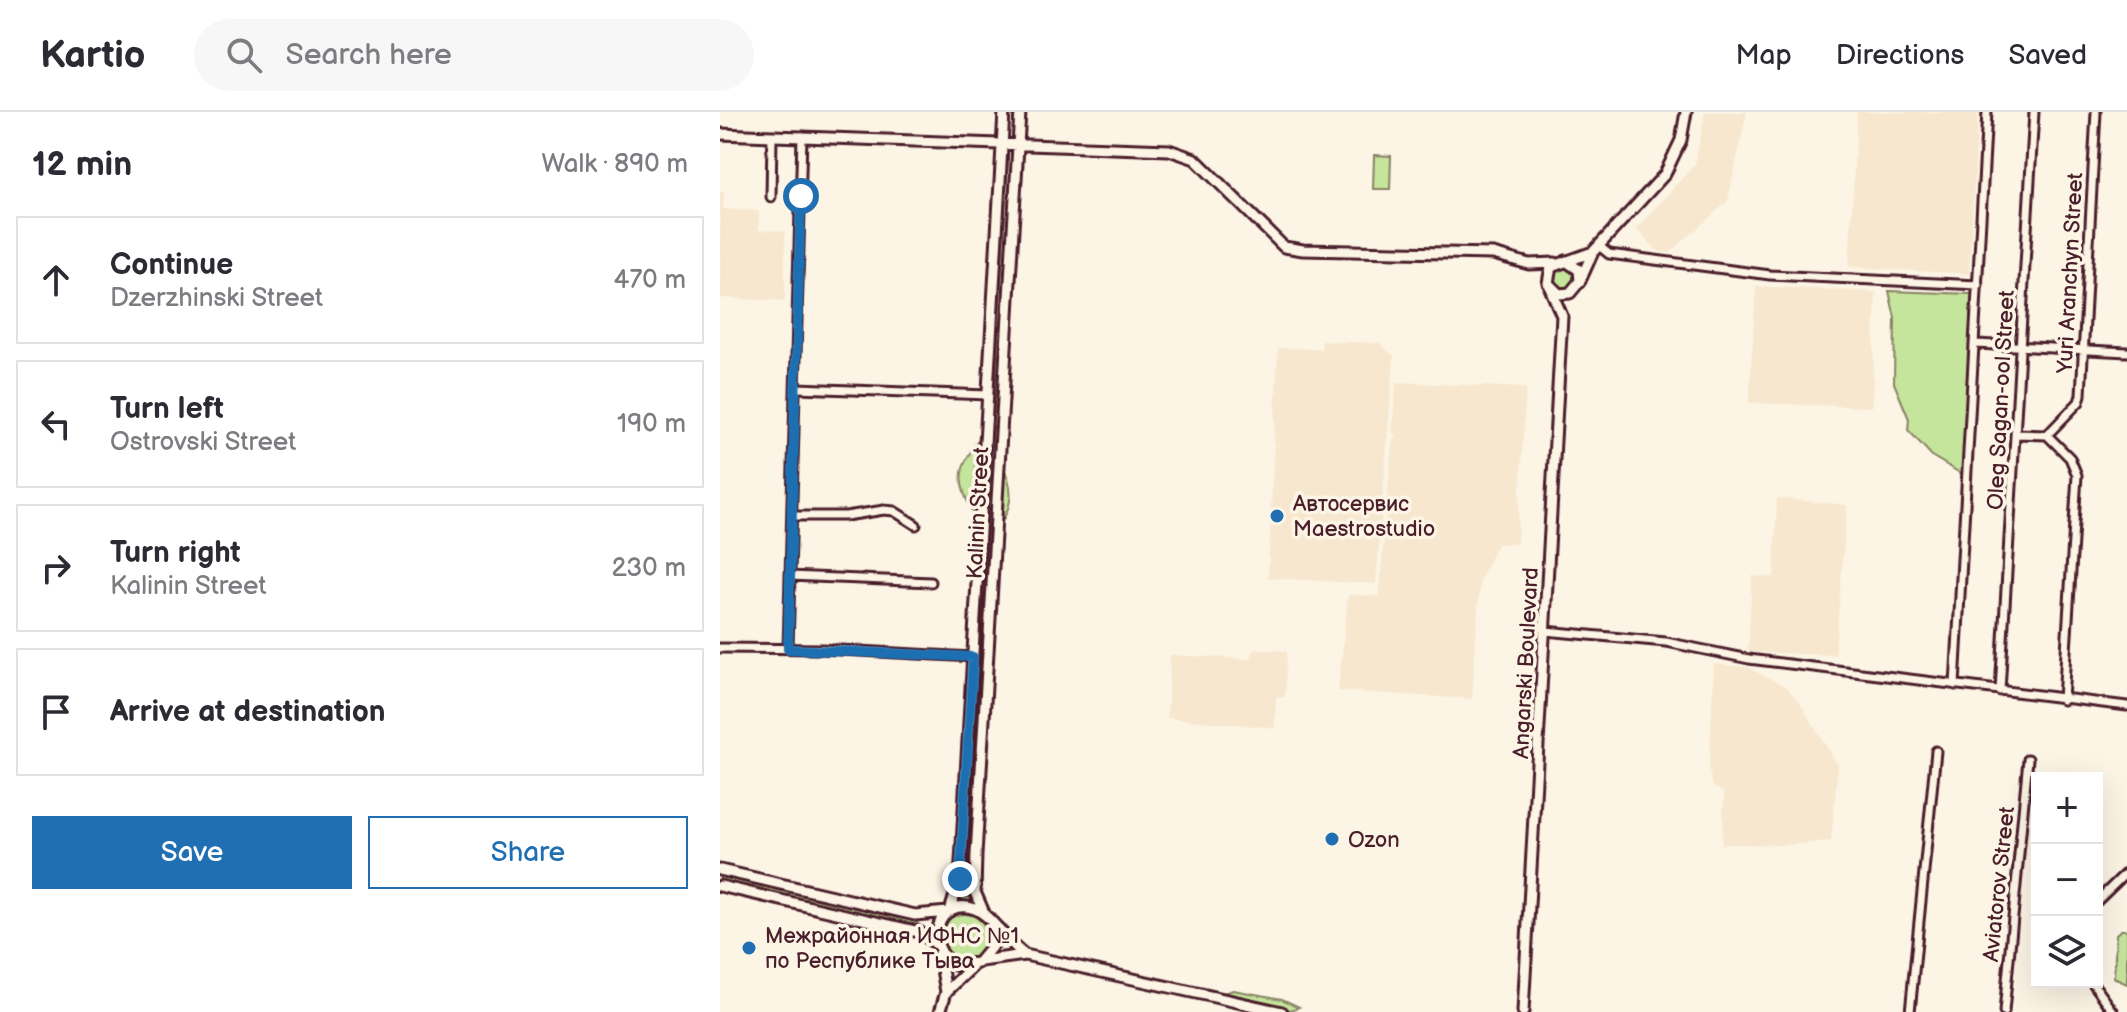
<!DOCTYPE html>
<html lang="en">
<head>
<meta charset="utf-8">
<style>
	:root { --surface:#fff; --page:#f7f7f7; --text:#2b2b33; --muted:#7c7c81; --line:#e1e1e2; --accent:#1f6fb2 }
	body { margin:0; font-family:"Balsamiq Sans",sans-serif; background:var(--page); color:var(--text) }
	.controls { position:absolute; right:24px; bottom:24px; display:grid; overflow:hidden; border-radius:0px; box-shadow:0 8px 32px #0002 }
	.controls button { width:72px; height:72px; display:grid; place-items:center; padding:0; border:0; border-bottom:2px solid var(--line); background:var(--surface); color:var(--text); font:40px sans-serif }
	.stop { position:absolute; width:24px; height:24px; margin:-18px; border:6px solid #1f6fb2; border-radius:50%; background:#fff }
	.stop.end { background:#1f6fb2; border-color:#fff; box-shadow:0 2px 8px #0008 }
	.list { margin:0; padding:0; list-style:none }
	h2 { display:flex; justify-content:space-between; align-items:center; height:104px; margin:0; padding:0 32px; font-size:34px }
	h2 small { font-size:26px; font-weight:400; color:var(--muted) }
	.list li { display:grid; grid-template-columns:52px 1fr auto; gap:24px; align-items:center; box-sizing:border-box; height:128px; margin:0 16px 16px; padding:0 16px; border:2px solid var(--line); border-radius:0px }
	.list b { display:block; font-size:30px; white-space:nowrap }
	.list p { margin:0; font-size:26px; white-space:nowrap; color:var(--muted) }
	.list em { font-size:26px; font-style:normal; color:var(--muted) }
	.actions { display:flex; gap:16px; padding:24px 32px }
	.actions a { flex:1; padding:18px 0; border:2px solid var(--accent); border-radius:0px; text-align:center; font-size:28px; color:var(--accent) }
	.actions .main { background:var(--accent); color:#fff }
	.icon { flex:none; width:44px; height:44px; fill:none; stroke:currentColor; stroke-width:2; stroke-linecap:round; stroke-linejoin:round }
	.map { position:relative; flex:none; width:1407px; height:900px; overflow:hidden }
	header { display:flex; align-items:center; gap:48px; box-sizing:border-box; height:112px; padding:0 40px; background:var(--surface); border-bottom:2px solid var(--line) }
	header strong { font-size:38px }
	nav { display:flex; gap:44px; margin-inline-start:auto; font-size:28px }
	.search { width:560px; height:72px; background:var(--page); display:flex; align-items:center; gap:20px; box-sizing:border-box; padding:0 28px; border-radius:44px; color:var(--muted); font-size:30px }
	main { display:flex }
	aside { flex:1; background:var(--surface) }
	.map>svg:first-child { display:block }
	.built { fill:#f7e7cf }
	.green { fill:#c5e49c; stroke:#888264; stroke-width:2 }
	.lines { fill:none; stroke-linecap:round; stroke-linejoin:round }
	.street-casing { stroke:#4a1f2b; stroke-width:13 }
	.secondary-casing { stroke:#4a1f2b; stroke-width:15 }
	.street { stroke:#fcf5e5; stroke-width:7 }
	.secondary { stroke:#fcf5e5; stroke-width:9 }
	.route { stroke:#1f6fb2; stroke-width:10 }
	.poi-dot { fill:#1f6fb2; stroke:#fcf5e5; stroke-width:3 }
	.labels { text-anchor:middle; stroke-width:7; stroke-linejoin:round; paint-order:stroke }
	.street-label { font-size:22px; fill:#4a1f2b; stroke:#fcf5e5 }
	.poi-label { font-size:22px; fill:#4a1f2b; stroke:#fcf5e5; text-anchor:start }
</style>
</head>
<body>
<header>
<strong>Kartio</strong>
<div class="search"><svg class="icon" aria-label="search" viewBox="0 0 24 24"><circle cx="10" cy="10" r="6"/><path d="M15 15l6 6"/></svg>Search here</div>
<nav><a>Map</a><a>Directions</a><a>Saved</a></nav>
</header>
<main>
<aside>
<h2>12 min<small>Walk · 890 m</small></h2>
<ul class="list">
<li><svg class="icon" aria-label="ahead" viewBox="0 0 24 24"><path d="M12 20V5M6 11l6-6 6 6"/></svg><div><b>Continue</b><p>Dzerzhinski Street</p></div><em>470 m</em></li>
<li><svg class="icon" aria-label="left" viewBox="0 0 24 24"><path d="M17 20v-9H6M10 6l-5 5 5 5"/></svg><div><b>Turn left</b><p>Ostrovski Street</p></div><em>190 m</em></li>
<li><svg class="icon" aria-label="right" viewBox="0 0 24 24"><path d="M7 20v-9h11M14 6l5 5-5 5"/></svg><div><b>Turn right</b><p>Kalinin Street</p></div><em>230 m</em></li>
<li><svg class="icon" aria-label="arrive" viewBox="0 0 24 24"><path d="M6 21V4h12l-3 4 3 4H6"/></svg><div><b>Arrive at destination</b></div></li>
</ul>
<div class="actions"><a class="main">Save</a><a>Share</a></div>
</aside>
<div class="map">
<svg width="1407" height="900" viewBox="0 0 1407 900">
	<rect width="100%" height="100%" fill="#fcf5e5"/>
	<filter id="ink" filterUnits="userSpaceOnUse"><feTurbulence type="fractalNoise" baseFrequency=".0125" numOctaves="2"/><feDisplacementMap in="SourceGraphic" scale="16" xChannelSelector="R" yChannelSelector="G"/><feConvolveMatrix kernelMatrix="1 2 1 2 8 2 1 2 1" color-interpolation-filters="sRGB"/></filter>
	<g filter="url(#ink)">
		<path class="built" d="M 985,0 L 1027,0 L 1008,89 L 950,141 L 938,139 L 916,117 L 975,52 Z
			M 1137,0 L 1258,0 L 1249,162 L 1129,155 Z
			M 0,80 L 4,80 L 3,97 L 39,99 L 39,118 L 65,119 L 65,189 L 0,186 Z
			M 1036,174 L 1156,180 L 1152,295 L 1029,291 Z
			M 602,229 L 660,231 L 674,244 L 656,472 L 548,466 L 558,236 L 601,237 Z
			M 676,270 L 806,276 L 797,432 L 777,432 L 760,468 L 752,587 L 618,579 L 628,483 L 659,484 L 672,330 L 676,322 L 672,321 Z
			M 1057,386 L 1127,393 L 1115,543 L 1028,540 L 1032,464 L 1054,465 Z
			M 533,537 L 567,539 L 565,585 L 556,585 L 555,616 L 447,606 L 450,543 L 531,547 Z
			M 994,552 L 1027,555 L 1067,575 L 1080,591 L 1118,653 L 1111,729 L 1067,733 L 1002,732 L 1004,681 L 993,675 L 989,659 Z"/>
		<path class="green" d="M 654,43 L 671,44 L 670,77 L 653,77 Z
			M 283,46 L 288,47 L 274,301 L 270,300 Z
			M 843,152 L 855,158 L 857,166 L 847,179 L 834,176 L 830,163 Z
			M 1169,179 L 1252,182 L 1242,362 L 1213,345 L 1188,318 L 1189,307 L 1174,271 L 1175,206 Z
			M 268,313 L 273,314 L 255,629 L 250,629 Z
			M 257,330 L 253,401 C 237,371 237,358 257,330 Z
			M 281,351 C 294,374 294,392 279,414 Z
			M 250,643 L 253,644 L 246,774 L 250,786 L 237,785 Z
			M 0,764 L 195,809 L 203,816 L 0,769 Z
			M220 826a24 24 0 1 1 48 0a24 24 0 1 1-48 0Z
			M 1401,818 L 1407,818 L 1407,872 L 1394,866 L 1396,822 Z
			M 513,878 L 562,887 L 579,895 L 571,898 L 500,882 Z"/>
		<g class="lines">
			<g class="street-casing">
				<path id="street" d="M 51,85 L 52,24
					M 879,134 L 889,142 L 1050,163 L 1258,173
					M 1256,232 L 1407,240
					M 77,276 L 268,283
					M 1296,322 L 1327,323
					M 72,404 L 126,404 L 164,398 L 174,399 L 196,413
					M 70,464 L 211,470
					M 825,519 L 946,530 L 1029,547 L 1407,594
					M 0,536 L 102,537 L 253,545
					M 68,537 L 82,24
					M 1235,573 L 1267,0
					M 1280,579 L 1314,0
					M 1343,588 L 1357,363 L 1350,346 L 1327,323 L 1359,290 L 1361,283 L 1376,0
					M 1377,789 L 1407,760
					M 1372,870 L 1394,900
					M 1190,900 L 1216,639
					M 1284,900 L 1308,647"/>
			</g>
			<g class="secondary-casing">
				<path id="secondary" d="M 0,22 L 449,38 L 475,47 L 564,135 L 583,138 L 773,142 L 809,152 L 835,151
					M 846,149 L 859,158 L 860,169 L 850,181 L 839,182 L 828,171 L 831,155 L 873,140
					M 860,169 L 873,140 L 945,62 L 961,28 L 966,0
					M 0,758 L 195,803 L 228,800
					M 0,774 L 199,820 L 216,832
					M 230,799 L 240,767 L 284,0
					M 265,803 L 255,780 L 256,743 L 300,0
					M 272,813 L 273,833 L 258,851 L 235,853 C 202,836 218,783 255,797 C 271,803 287,831 305,843
					M 219,841 L 226,880 L 220,900
					M 261,849 L 305,843 L 562,900
					M 226,880 L 252,855
					M 803,900 L 842,204 L 830,176"/>
			</g>
			<use href="#street" class="street"/>
			<use href="#secondary" class="secondary"/>
		</g>
	</g>
	<g class="lines" filter="url(#ink)">
		<path class="route" d="M 81,84 L 68,537 L 253,545 L 240,767"/>
	</g>
	<g class="poi-dot">
		<circle cx="557" cy="404" r="8"/>
		<circle cx="612" cy="727" r="8"/>
		<circle cx="29" cy="836" r="8"/>
	</g>
	<g class="labels">
		<g class="street-label">
			<text transform="translate(1349 161) rotate(-87)" y="8">Yuri Aranchyn Street</text>
			<text transform="translate(1280 288) rotate(-87)" y="8">Oleg Sagan-ool Street</text>
			<text transform="translate(257 401) rotate(-87)" y="8">Kalinin Street</text>
			<text transform="translate(805 551) rotate(-87)" y="8">Angarski Boulevard</text>
			<text transform="translate(1278 772) rotate(-84)" y="8">Aviatorov Street</text>
		</g>
		<g class="poi-label">
			<text x="573" y="399">Автосервис<tspan x="573" dy="25">Maestrostudio</tspan></text>
			<text x="628" y="735">Ozon</text>
			<text x="45" y="831">Межрайонная ИФНС №1<tspan x="45" dy="25">по Республике Тыва</tspan></text>
		</g>
	</g>
</svg>
<div class="controls">
<button>+</button>
<button>−</button>
<button><svg class="icon" aria-label="layers" viewBox="0 0 24 24"><path d="M12 4l9 5-9 5-9-5zM3 14l9 5 9-5"/></svg></button>
</div>
<div class="stop" style="left:81px;top:84px"></div>
<div class="stop end" style="left:240px;top:767px"></div>
</div>
</main>
</body>
</html>
